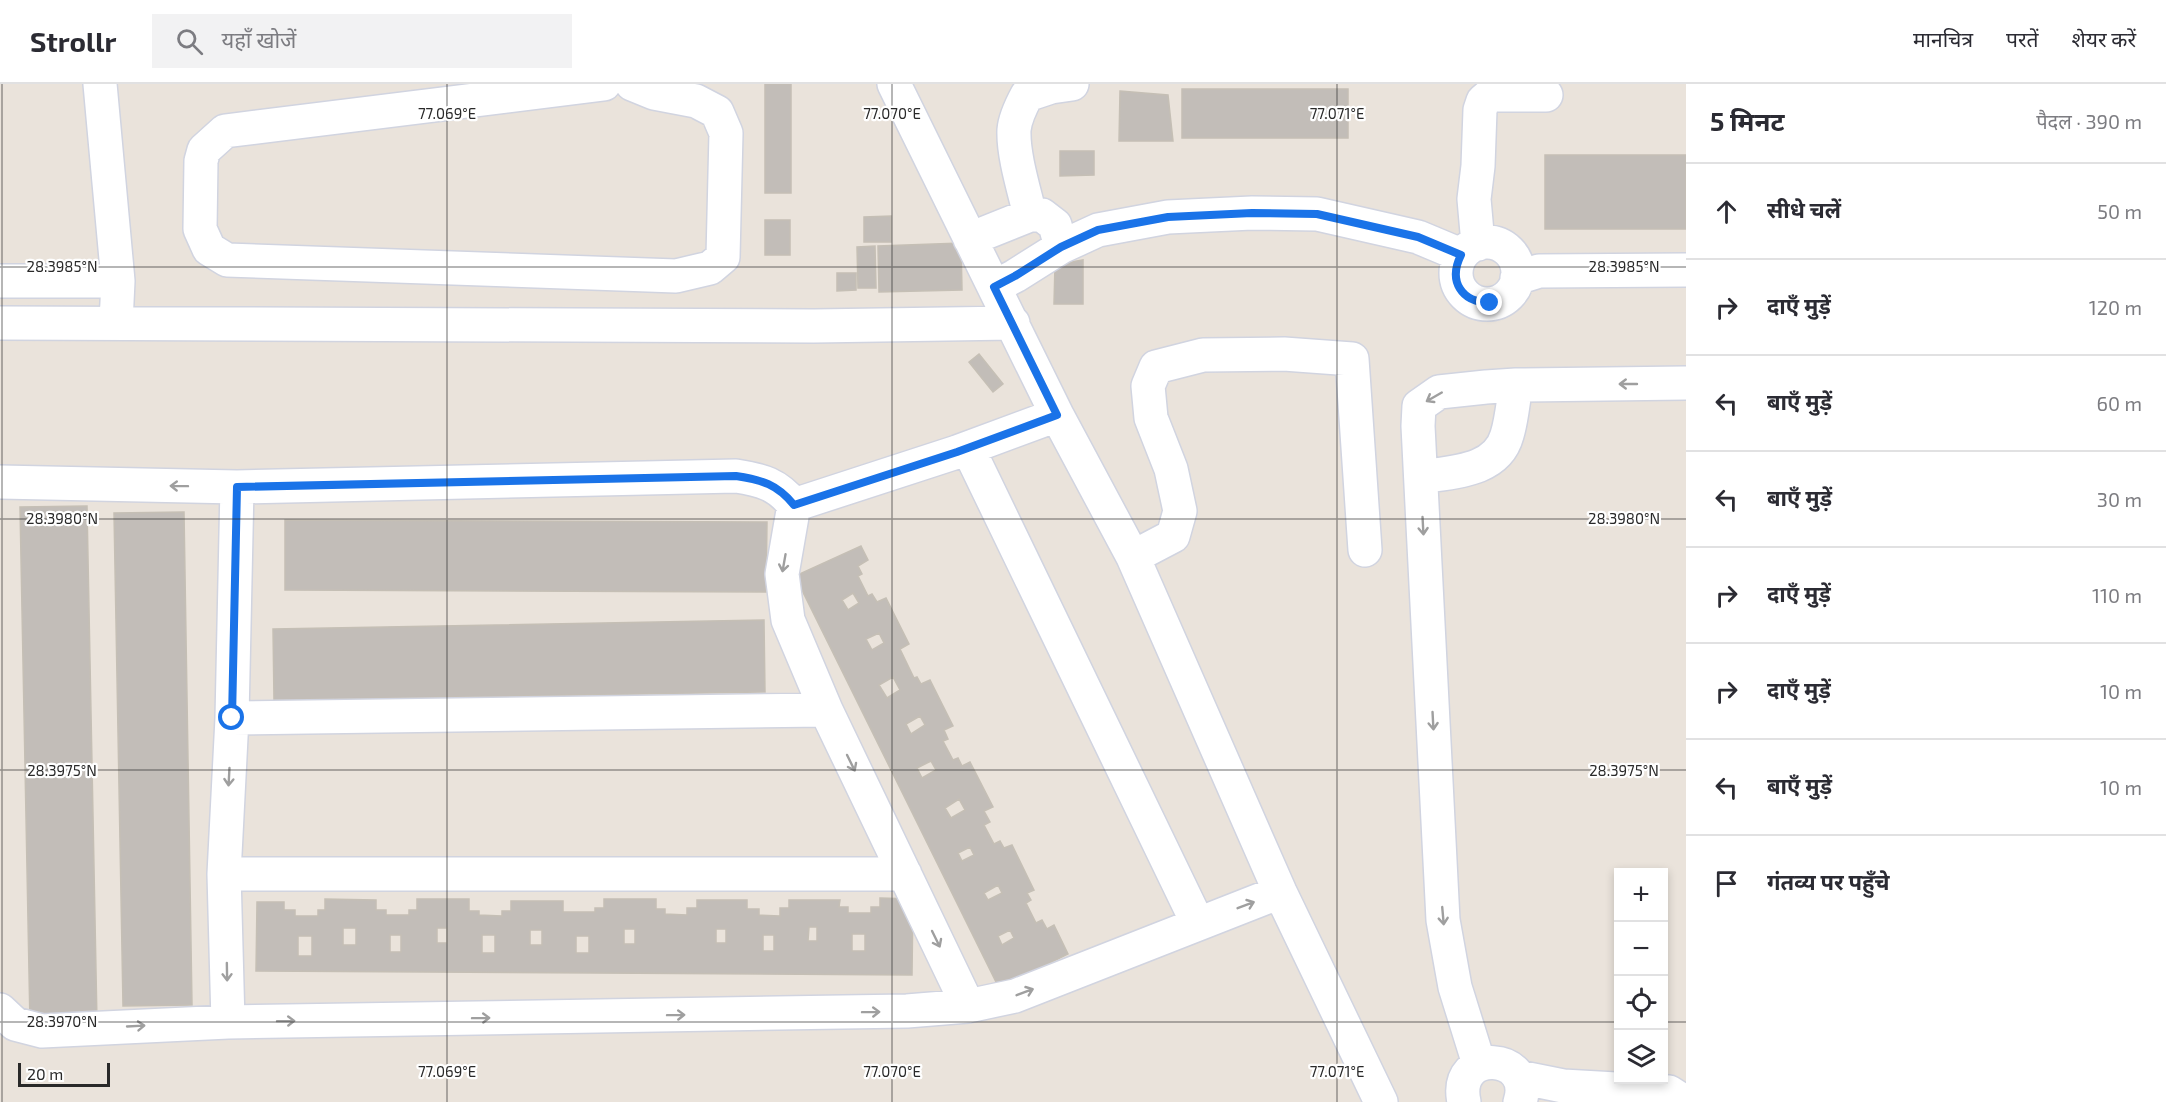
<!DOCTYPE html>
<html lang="hi">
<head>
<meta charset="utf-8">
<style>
	:root { --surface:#fff; --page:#f2f2f3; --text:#2b2b33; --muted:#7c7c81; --line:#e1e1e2 }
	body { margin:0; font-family:"Exo 2","Noto Sans Devanagari",sans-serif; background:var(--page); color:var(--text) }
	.controls { position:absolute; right:18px; bottom:18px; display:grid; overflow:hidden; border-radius:0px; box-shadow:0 3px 9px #0003 }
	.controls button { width:54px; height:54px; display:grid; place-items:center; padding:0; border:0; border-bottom:2px solid var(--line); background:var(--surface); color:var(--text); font:30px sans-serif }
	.scale { position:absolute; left:18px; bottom:15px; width:92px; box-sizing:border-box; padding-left:6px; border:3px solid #292929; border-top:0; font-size:16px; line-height:21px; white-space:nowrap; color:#292929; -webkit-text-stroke:4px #fff; paint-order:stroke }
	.stop { position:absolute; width:18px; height:18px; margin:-14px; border:4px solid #1a73e8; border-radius:50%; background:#fff }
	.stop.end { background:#1a73e8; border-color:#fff; box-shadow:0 2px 6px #0008 }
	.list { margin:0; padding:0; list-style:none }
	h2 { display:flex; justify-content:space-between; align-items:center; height:78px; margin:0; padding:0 24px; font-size:26px }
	h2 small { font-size:20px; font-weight:400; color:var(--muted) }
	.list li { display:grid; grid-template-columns:39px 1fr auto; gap:18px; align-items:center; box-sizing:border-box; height:96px; padding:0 24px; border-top:2px solid var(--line) }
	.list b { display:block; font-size:22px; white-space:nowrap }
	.list em { font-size:20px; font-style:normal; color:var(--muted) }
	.icon { flex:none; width:33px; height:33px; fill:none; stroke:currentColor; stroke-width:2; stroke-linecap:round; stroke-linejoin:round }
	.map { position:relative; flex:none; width:1686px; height:1018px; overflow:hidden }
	header { display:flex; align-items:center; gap:36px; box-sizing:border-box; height:84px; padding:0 30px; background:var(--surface); border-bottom:2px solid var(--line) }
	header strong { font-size:28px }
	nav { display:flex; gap:33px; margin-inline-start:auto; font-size:21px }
	.search { width:420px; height:54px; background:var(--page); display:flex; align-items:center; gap:15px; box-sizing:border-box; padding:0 21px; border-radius:0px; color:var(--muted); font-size:22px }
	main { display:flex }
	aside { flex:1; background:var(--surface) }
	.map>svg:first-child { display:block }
	.building { fill:#c2bdb8; stroke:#c5bfb5; stroke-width:1.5; fill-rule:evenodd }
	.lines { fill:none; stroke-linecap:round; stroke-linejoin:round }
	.minor-casing { stroke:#d1d4e0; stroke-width:36 }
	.minor { stroke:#fff; stroke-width:33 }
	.oneway { stroke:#9f9f9f }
	.route { stroke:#1a73e8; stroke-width:8 }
	.ticks { fill:none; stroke:#292929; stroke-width:1.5; stroke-opacity:0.45 }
	.ticks-label { font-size:15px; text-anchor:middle; fill:#292929; stroke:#fff; stroke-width:4.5; stroke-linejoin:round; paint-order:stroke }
</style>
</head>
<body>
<header>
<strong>Strollr</strong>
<div class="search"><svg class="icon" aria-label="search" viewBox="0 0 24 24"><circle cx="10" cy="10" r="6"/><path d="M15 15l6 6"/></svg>यहाँ खोजें</div>
<nav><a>मानचित्र</a><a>परतें</a><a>शेयर करें</a></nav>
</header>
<main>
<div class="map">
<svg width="1686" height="1018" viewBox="0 0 1686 1018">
	<rect width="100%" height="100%" fill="#eae3db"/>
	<path class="building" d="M 765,0 L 791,0 L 791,109 L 765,109 Z
		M 1182,5 L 1348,5 L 1348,54 L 1182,54 Z
		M 1120,7 L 1168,11 L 1173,57 L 1119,57 Z
		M 1060,67 L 1094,67 L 1094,91 L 1060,92 Z
		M 1545,71 L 1686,71 L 1686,145 L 1545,145 Z
		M 891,132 L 891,158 L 864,158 L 864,133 Z
		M 765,136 L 790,136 L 790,171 L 765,171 Z
		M 961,159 L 962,206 L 879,208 L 878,162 Z
		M 875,162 L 876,204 L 858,204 L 857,163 Z
		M 1083,176 L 1083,220 L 1054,220 L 1055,181 Z
		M 837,189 L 856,189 L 856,206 L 837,207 Z
		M 979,270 L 1003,300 L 993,308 L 969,278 Z
		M 87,422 L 97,939 L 30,940 L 20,423 Z
		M 184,428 L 192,921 L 123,922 L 114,429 Z
		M 285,436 L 767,438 L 766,508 L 285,506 Z
		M 861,462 L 868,476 L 858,482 L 862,490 L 858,492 L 868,512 L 872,510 L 877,518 L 886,514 L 909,560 L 900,565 L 914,594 L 917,593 L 921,600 L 930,596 L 953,642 L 944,646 L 948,655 L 943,657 L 953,676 L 958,674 L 962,682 L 970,678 L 993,723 L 984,727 L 990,738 L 984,741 L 994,760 L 1000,757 L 1004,764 L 1012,761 L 1034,806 L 1027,809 L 1031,816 L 1026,819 L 1036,839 L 1042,836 L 1047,845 L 1054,841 L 1068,870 L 999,904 L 795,492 ZM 853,509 L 859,519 L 848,526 L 842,516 ZM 879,549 L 884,559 L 872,566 L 866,555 ZM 893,593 L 900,606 L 887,614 L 879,601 ZM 920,632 L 925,641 L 911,650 L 906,640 ZM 931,677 L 936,686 L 922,694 L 917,684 ZM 959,715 L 965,726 L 951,734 L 945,724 ZM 970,763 L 974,771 L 962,777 L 958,769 ZM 998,801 L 1002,809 L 988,816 L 984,809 ZM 1010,846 L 1014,854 L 1002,861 L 998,852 Z
		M 764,536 L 765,608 L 274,616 L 273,545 Z
		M 880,814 L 913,815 L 912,891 L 256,887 L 257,818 L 284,818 L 284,826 L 295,826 L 295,832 L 318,832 L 318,826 L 325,826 L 325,815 L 376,816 L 376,826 L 386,826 L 386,831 L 409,831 L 409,826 L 417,826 L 417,815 L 469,815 L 469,827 L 479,827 L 479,831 L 502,832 L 502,827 L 511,827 L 511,817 L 563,817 L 563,828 L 595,828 L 595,824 L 604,824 L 604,815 L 656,815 L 656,825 L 665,825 L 665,830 L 687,831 L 687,824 L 697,824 L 697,816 L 747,816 L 747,825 L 759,825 L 759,831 L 780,832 L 780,824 L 789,824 L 789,816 L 840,816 L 839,823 L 848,823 L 848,829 L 871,829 L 871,823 L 880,823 Z
		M 809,843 L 817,843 L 817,857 L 808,857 Z
		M 343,844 L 356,844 L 356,861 L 343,861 Z
		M 437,844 L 447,844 L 447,859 L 437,859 Z
		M 624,845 L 635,845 L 635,860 L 624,860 Z
		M 716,845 L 726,845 L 726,859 L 716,859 Z
		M 530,846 L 542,846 L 542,861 L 530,861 Z
		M 852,850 L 865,850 L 865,867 L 852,867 Z
		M 390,851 L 401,851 L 401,868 L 390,868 Z
		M 482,851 L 495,851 L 495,869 L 482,869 Z
		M 763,851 L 774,851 L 774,867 L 763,867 Z
		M 298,852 L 312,852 L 312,872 L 298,872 Z
		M 576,852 L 589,852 L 589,869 L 576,869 Z"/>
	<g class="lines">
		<g class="minor-casing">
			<path id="minor" d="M 100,0 L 118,197 L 116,239
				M 604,0 L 225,47 L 204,66 L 201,77 L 200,145 L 209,165 L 227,176 L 676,192 L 710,184 L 723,173 L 726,49 L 717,28 L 696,17 L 654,9 L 632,0
				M 894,0 L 1057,331 L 1133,473 L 1280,808 L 1381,1018
				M 1030,131 C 1024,106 1013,71 1014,46 C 1015,34 1021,22 1027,11 L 1051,3 L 1072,0
				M 970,155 L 1030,131 L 1042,131 L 1055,141 L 1061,163 L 1015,192 L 994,203
				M1456 189a31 31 0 1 1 62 0a31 31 0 1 1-62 0Z
				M 1478,160 L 1474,115 L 1478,82 L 1480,26 L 1483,17 L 1490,11 L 1546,11
				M 1061,163 L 1098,146 L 1168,133 L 1252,129 L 1317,130 L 1418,153 L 1461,171
				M 1517,194 L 1539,187 L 1686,186
				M 0,197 L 118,197
				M 0,239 L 814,242 L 1013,239
				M 968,364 L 1198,840
				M 1421,393 C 1451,388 1497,388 1507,351 C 1512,335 1513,317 1516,301
				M 0,398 L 237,403 L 736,392 C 762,396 777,400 794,421 L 782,490 L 788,536 L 826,626 L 968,922
				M 794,421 L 957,368 L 1057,331
				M 1133,473 L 1173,452 L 1180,427 L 1171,385 L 1151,334 L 1148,302 L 1156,283 L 1203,271 L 1284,270 L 1352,275 L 1365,466
				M 232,634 L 826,626
				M 224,790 L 905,790
				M 0,926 L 15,940 L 42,947 L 228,938 L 907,927 L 968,922 L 1015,912 L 1280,808
				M 228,938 L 224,790 L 232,634 L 237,403
				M 1479,980 L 1455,903 L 1443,836 L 1418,342 L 1419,322 L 1439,308 L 1486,303 L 1516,301 L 1686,299
				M 1519,993 L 1563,1002 L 1669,1008 L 1685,1018
				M 1464,1018 C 1452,962 1536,969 1520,1018"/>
		</g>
		<use href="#minor" class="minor"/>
	</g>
	<defs><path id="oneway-shaft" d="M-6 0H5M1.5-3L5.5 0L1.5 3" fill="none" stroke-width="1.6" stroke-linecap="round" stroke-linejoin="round" transform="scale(1.5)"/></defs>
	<g class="oneway">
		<use href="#oneway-shaft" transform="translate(1628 300) rotate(180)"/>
		<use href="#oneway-shaft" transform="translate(1434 313) rotate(150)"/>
		<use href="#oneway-shaft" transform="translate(179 402) rotate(-179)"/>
		<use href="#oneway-shaft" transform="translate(1423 442) rotate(87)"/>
		<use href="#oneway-shaft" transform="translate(784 479) rotate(100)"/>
		<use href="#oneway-shaft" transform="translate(1433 637) rotate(87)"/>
		<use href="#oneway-shaft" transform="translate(851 679) rotate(64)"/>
		<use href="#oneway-shaft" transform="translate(229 693) rotate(93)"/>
		<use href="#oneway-shaft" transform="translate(1246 821) rotate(-21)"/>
		<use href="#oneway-shaft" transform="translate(1443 832) rotate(85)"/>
		<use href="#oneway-shaft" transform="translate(936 855) rotate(64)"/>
		<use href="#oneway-shaft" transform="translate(227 888) rotate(89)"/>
		<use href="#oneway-shaft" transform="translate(1025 908) rotate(-21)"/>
		<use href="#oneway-shaft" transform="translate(871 928) rotate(-1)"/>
		<use href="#oneway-shaft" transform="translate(676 931) rotate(-1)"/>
		<use href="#oneway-shaft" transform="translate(481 934) rotate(-1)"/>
		<use href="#oneway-shaft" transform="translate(286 937) rotate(-1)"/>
		<use href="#oneway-shaft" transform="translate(136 942) rotate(-3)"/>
	</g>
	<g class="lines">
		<path class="route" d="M 232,634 L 237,403 L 736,392 C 762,396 777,400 794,421 L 957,368 L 1057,331 L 994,203 L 1015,192 L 1061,163 L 1098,146 L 1168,133 L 1252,129 L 1317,130 L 1418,153 L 1461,171 C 1448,197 1461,218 1490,219"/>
	</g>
	<path class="ticks" d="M 2,0 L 2,1018M 447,0 L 447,1018M 892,0 L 892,1018M 1337,0 L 1337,1018M 0,183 L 1686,183M 0,435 L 1686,435M 0,686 L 1686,686M 0,938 L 1618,938M 1664,938 L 1686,938"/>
	<g class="ticks-label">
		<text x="447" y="35">77.069°E</text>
		<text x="892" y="35">77.070°E</text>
		<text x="1337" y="35">77.071°E</text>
		<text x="62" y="188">28.3985°N</text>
		<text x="1624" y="188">28.3985°N</text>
		<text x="62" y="440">28.3980°N</text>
		<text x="1624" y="440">28.3980°N</text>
		<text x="62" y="692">28.3975°N</text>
		<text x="1624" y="692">28.3975°N</text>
		<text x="62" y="943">28.3970°N</text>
		<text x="447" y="993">77.069°E</text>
		<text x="892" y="993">77.070°E</text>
		<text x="1337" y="993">77.071°E</text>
	</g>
</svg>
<div class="controls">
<button>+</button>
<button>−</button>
<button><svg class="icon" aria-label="locate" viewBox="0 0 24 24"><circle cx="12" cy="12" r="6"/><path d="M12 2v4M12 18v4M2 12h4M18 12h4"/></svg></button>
<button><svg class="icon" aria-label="layers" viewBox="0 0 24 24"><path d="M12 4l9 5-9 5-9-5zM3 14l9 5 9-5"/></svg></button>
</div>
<div class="scale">20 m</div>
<div class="stop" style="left:232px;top:634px"></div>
<div class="stop end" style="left:1490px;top:219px"></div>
</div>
<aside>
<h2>5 मिनट<small>पैदल · 390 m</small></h2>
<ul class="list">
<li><svg class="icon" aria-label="ahead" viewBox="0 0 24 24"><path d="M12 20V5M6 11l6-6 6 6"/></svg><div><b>सीधे चलें</b></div><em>50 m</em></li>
<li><svg class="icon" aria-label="right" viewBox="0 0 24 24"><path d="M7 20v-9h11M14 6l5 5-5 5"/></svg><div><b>दाएँ मुड़ें</b></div><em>120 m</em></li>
<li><svg class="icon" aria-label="left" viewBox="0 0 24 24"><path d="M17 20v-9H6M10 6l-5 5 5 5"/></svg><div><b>बाएँ मुड़ें</b></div><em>60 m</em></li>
<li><svg class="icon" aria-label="left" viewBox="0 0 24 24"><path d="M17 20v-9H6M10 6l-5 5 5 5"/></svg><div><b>बाएँ मुड़ें</b></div><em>30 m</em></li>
<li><svg class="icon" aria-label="right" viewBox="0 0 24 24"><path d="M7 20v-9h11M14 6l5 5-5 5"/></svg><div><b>दाएँ मुड़ें</b></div><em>110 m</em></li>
<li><svg class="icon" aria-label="right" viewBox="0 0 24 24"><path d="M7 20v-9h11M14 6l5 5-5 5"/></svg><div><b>दाएँ मुड़ें</b></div><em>10 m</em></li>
<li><svg class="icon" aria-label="left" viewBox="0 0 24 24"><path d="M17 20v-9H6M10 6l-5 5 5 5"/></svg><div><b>बाएँ मुड़ें</b></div><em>10 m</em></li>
<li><svg class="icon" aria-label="arrive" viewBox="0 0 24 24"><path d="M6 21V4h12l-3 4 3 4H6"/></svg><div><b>गंतव्य पर पहुँचे</b></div></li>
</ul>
</aside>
</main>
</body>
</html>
